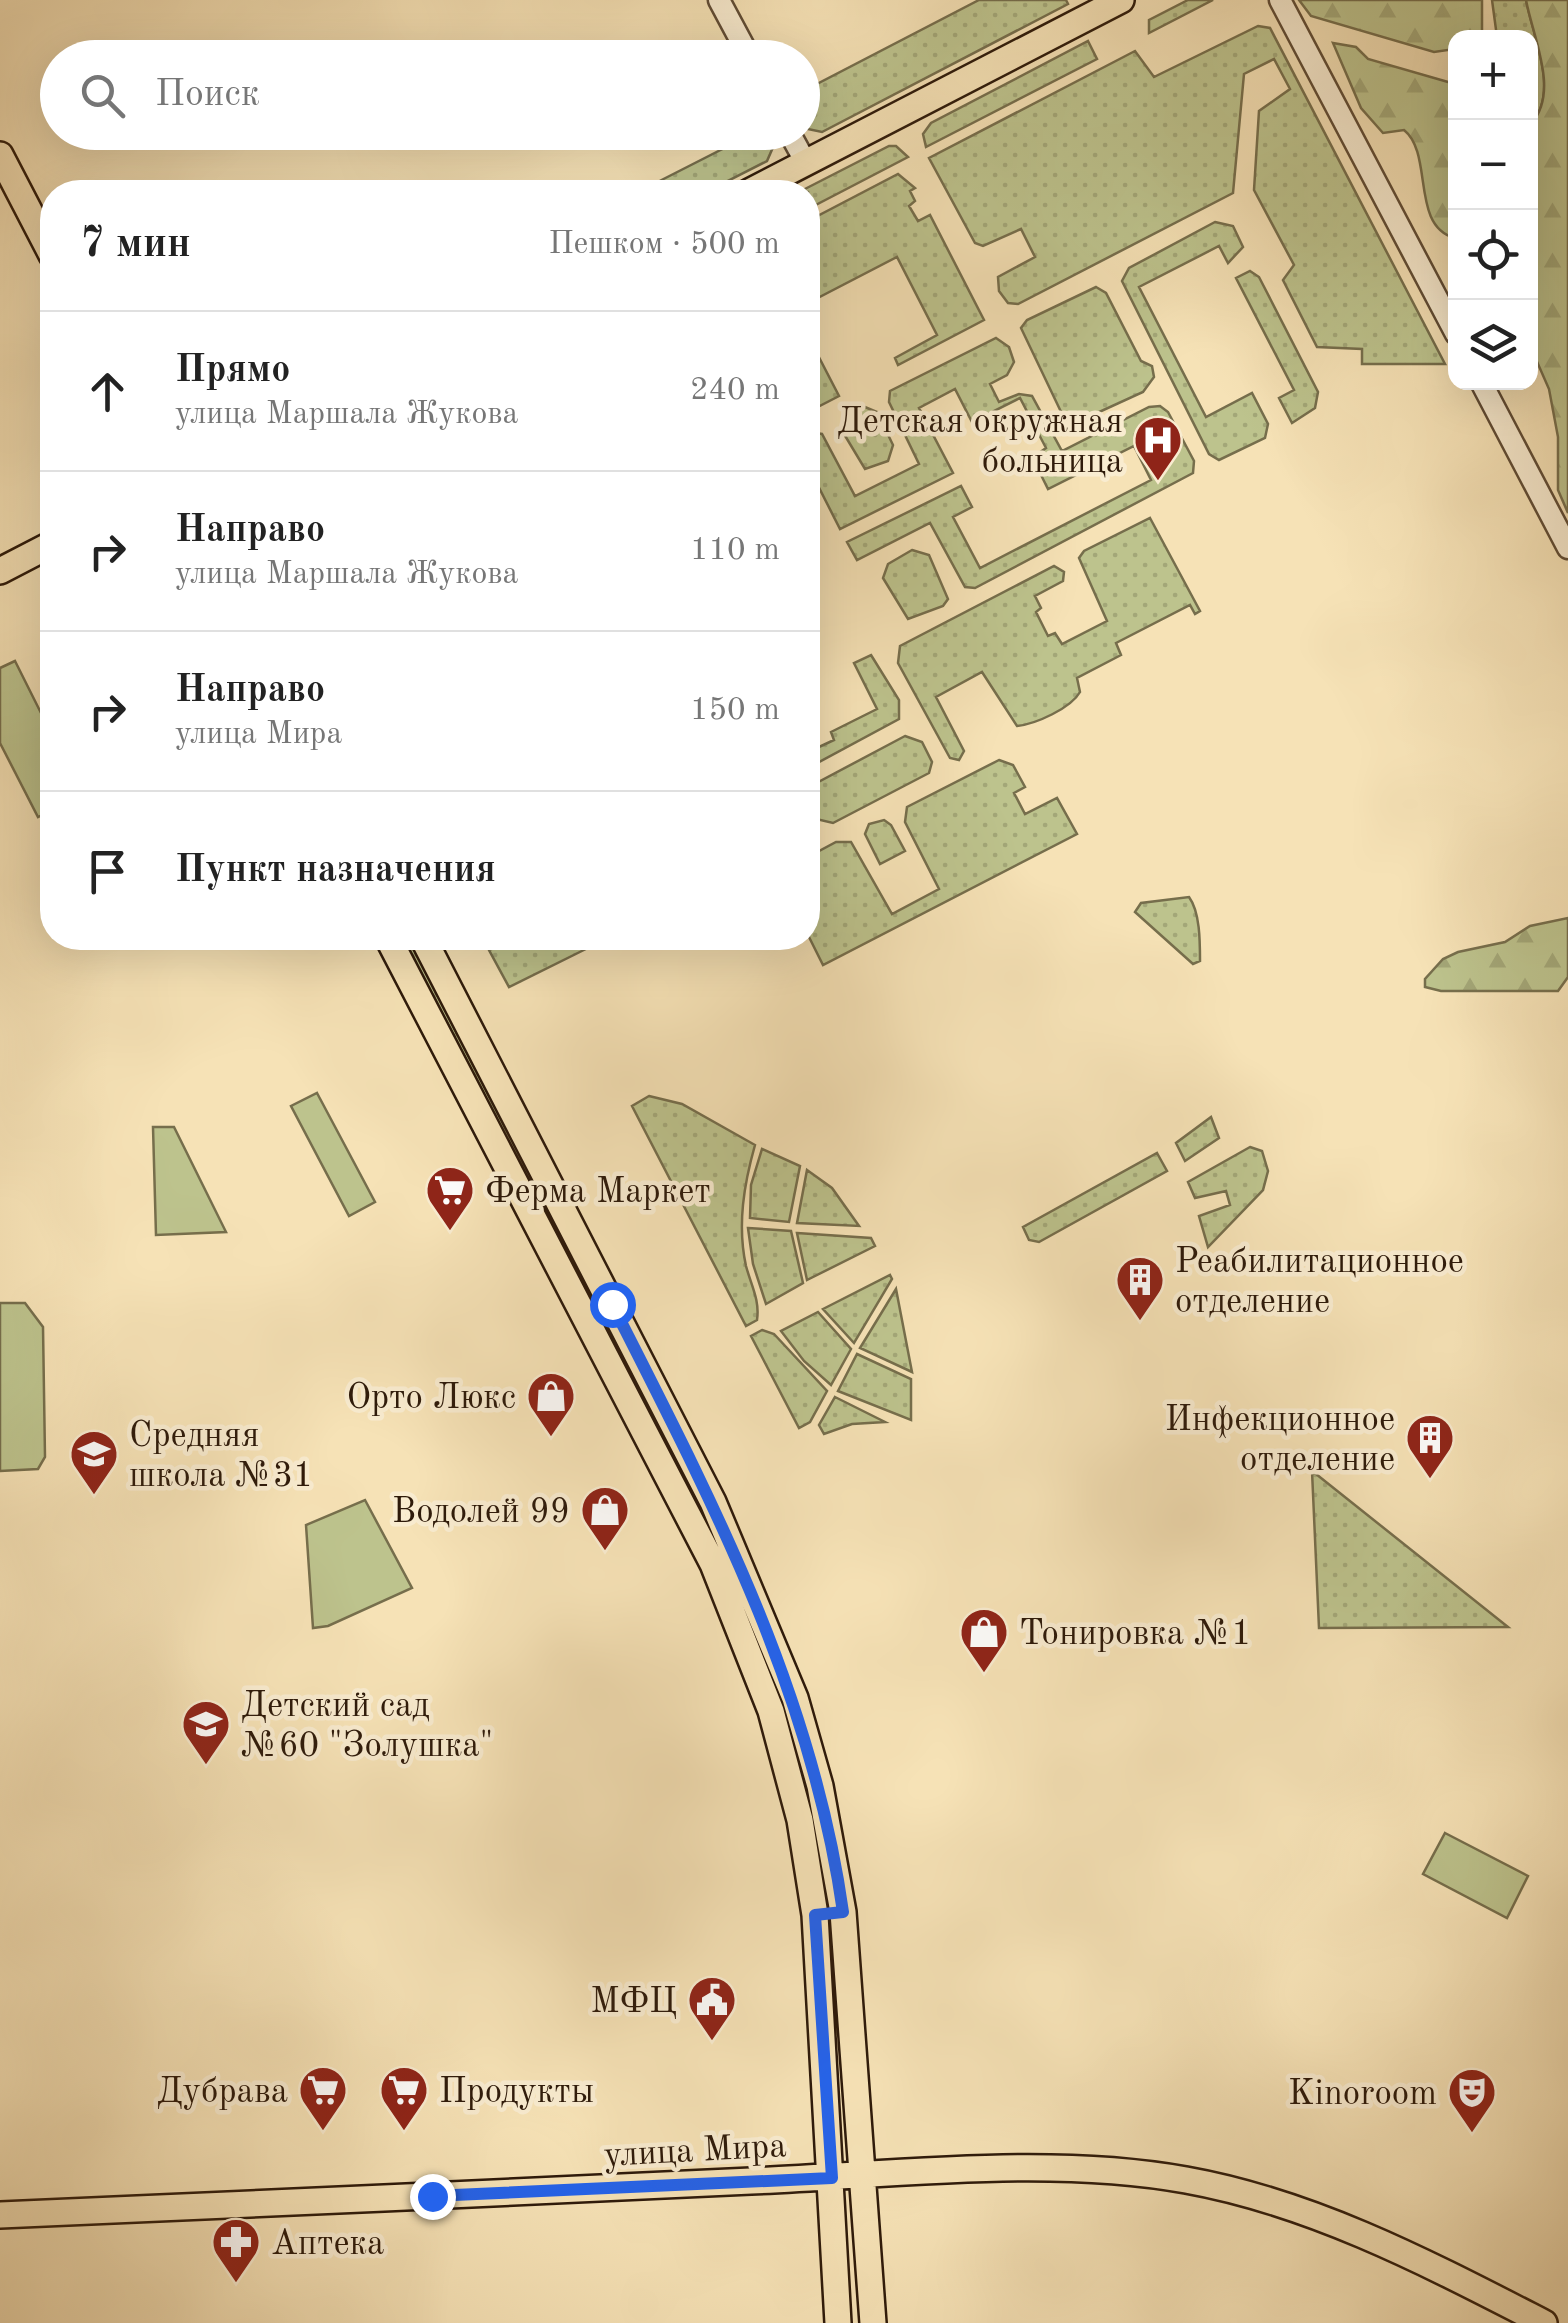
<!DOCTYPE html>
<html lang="ru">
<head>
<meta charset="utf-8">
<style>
	:root { --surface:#fff; --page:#f2f2f2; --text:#222; --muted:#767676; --line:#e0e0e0 }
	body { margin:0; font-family:"Old Standard TT",serif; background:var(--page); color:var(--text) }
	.controls { position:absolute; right:30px; top:30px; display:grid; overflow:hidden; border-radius:20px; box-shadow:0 10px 40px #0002 }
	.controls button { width:90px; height:90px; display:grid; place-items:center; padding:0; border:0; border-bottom:2px solid var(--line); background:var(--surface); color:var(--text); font:50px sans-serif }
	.stop { position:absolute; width:30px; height:30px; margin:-22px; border:8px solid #2563eb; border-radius:50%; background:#fff }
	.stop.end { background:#2563eb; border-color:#fff; box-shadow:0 2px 10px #0008 }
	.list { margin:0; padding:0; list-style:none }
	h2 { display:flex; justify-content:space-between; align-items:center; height:130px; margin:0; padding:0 40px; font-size:42px }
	h2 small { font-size:32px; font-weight:400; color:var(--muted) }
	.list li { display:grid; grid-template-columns:65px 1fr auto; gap:30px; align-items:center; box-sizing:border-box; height:160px; padding:0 40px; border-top:2px solid var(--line) }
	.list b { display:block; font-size:38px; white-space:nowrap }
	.list p { margin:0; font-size:32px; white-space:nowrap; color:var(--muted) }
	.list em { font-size:32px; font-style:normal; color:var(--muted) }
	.icon { flex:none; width:55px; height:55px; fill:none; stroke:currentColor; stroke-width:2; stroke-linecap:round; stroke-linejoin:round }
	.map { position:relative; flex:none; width:1568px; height:2323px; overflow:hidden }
	.search { position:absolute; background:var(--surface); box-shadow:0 10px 40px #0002; left:40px; top:40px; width:780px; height:110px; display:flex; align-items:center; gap:25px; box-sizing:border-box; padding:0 35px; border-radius:55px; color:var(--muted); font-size:38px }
	.panel { position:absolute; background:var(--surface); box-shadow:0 10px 40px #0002; left:40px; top:180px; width:780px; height:770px; border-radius:40px }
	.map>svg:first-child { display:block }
	.grass { fill:url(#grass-dots); stroke:#766e4c; stroke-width:2.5 }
	.forest { fill:url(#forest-firs); stroke:#766e4c; stroke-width:2.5 }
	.park { fill:#bdc38d; stroke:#766e4c; stroke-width:2.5 }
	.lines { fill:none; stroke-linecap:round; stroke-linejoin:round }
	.minor-casing { stroke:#604c35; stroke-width:25 }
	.major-casing { stroke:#2e1a0a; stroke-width:30 }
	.minor { stroke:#f9ecd0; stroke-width:20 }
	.major { stroke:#f6e2b6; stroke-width:25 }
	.route { stroke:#2563eb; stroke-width:12 }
	.labels { text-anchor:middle; stroke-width:9; stroke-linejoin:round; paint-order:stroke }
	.poi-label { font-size:35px; fill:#2e1a0a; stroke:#f9ecd0; text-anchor:end }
	.street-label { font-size:35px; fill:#2e1a0a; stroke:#f9ecd0 }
</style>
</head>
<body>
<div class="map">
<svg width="1568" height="2323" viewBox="0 0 1568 2323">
	<defs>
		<pattern id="grass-dots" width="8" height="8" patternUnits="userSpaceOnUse" patternTransform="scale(2.5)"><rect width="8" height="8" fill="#bdc38d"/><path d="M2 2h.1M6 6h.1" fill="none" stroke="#a3a778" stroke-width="1.8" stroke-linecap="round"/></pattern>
		<pattern id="forest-firs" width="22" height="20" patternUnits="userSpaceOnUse" patternTransform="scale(2.5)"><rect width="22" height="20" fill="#bdc38d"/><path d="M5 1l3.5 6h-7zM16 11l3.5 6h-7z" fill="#a3a778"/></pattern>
	</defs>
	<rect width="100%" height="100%" fill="#f6e2b6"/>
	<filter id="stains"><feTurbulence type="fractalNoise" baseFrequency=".002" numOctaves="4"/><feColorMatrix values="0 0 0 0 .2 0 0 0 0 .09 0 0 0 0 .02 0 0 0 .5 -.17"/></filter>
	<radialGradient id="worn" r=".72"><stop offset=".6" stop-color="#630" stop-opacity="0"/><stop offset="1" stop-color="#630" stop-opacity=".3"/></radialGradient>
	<path class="grass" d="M 979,0 L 1066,0 L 1068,4 L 822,132 L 803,128 L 803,99 L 817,84 Z
		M 1188,0 L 1213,0 L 1149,33 L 1149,20 Z
		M 1492,0 L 1526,0 C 1533,38 1560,92 1531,124 L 1530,38 L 1497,37 Z
		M 1258,26 L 1270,28 L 1445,364 L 1362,364 L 1362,349 L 1317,347 L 1283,280 L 1294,265 L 1254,190 L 1259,111 L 1290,89 L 1274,59 L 1244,74 L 1233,193 L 1018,304 L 1008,303 L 999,291 L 998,277 L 1035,257 L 1021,229 L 983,246 L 975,243 L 929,158 L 1135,51 L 1154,77 Z
		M 1088,41 L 1097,59 L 926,147 L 923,134 L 931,123 Z
		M 754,133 L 774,133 L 777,138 L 767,161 L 706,192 L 638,192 Z
		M 889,146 L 896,146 L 908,157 L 808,209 L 808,192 L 799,192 Z
		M 898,174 L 915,188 L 910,191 L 915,201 L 909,206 L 918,221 L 930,215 L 984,320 L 898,365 L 895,358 L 937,335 L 897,257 L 808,303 L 808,221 Z
		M 1215,222 L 1233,226 L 1243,247 L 1228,263 L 1219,246 L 1139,287 L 1206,417 L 1252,393 L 1268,424 L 1265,438 L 1219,460 L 1209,454 L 1122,281 L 1129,268 Z
		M 1250,271 L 1259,277 L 1318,392 L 1315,408 L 1292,423 L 1279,398 L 1294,390 L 1236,278 Z
		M 1096,287 L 1106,293 L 1141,361 L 1152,366 L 1154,377 L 1143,392 L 1073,424 L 1063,416 L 1021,328 L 1027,320 Z
		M 808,336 L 839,396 L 808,412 Z
		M 996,338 L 1009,347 L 1014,362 L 1007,375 L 990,384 L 999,402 L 1019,394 L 1032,396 L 1062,451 L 1149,407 L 1160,406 L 1168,412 L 1194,461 L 1193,473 L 975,588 L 965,587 L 930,523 L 857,560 L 847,542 L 961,486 L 972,507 L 953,517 L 980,568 L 1151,480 L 1134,446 L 1048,489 L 1041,475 L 1048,472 L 1039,453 L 1046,448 L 1020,398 L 972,422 L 955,389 L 919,408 L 953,473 L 840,529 L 808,466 L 808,432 L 822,434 L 855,496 L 919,464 L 889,402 L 890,391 Z
		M 860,405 L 877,412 L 893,445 L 888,461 L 865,469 L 841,429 L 846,412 Z
		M 1150,518 L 1200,611 L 1195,614 L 1190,605 L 1116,643 L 1121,655 L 1077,678 L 1080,692 C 1071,708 1036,724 1017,726 L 982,672 L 936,697 L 964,751 L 959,760 L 950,758 L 898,663 L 900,646 L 1054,566 L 1064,572 L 1063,581 L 1035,596 L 1041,608 L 1036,612 L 1048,636 L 1055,633 L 1062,644 L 1107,621 L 1079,558 L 1084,551 Z
		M 912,550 L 929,555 L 948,599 L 943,606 L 908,619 L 883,578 L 888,564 Z
		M 871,655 L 899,700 L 899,719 L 808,768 L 808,752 L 834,740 L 831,732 L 877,709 L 854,663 Z
		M 905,736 L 922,742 L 932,762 L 929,773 L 833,823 L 816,819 L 808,803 L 809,787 Z
		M 999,760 L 1013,765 L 1025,787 L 1014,793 L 1025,814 L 1057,798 L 1077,834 L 823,965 L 808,935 L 808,857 L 836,842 L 851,842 L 892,914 L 939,889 L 905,822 L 907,807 Z
		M 884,820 L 891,825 L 905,851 L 880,864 L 865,834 L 869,824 Z
		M 1189,897 C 1200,912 1200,941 1200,961 L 1193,964 L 1135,912 L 1141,903 Z
		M 400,938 L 408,938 L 555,1221 L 549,1224 Z
		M 497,938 L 608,938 L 509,987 L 489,950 L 500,945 Z
		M 649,1096 L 682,1104 L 755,1145 C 744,1184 737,1225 746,1266 C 751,1285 760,1300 757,1320 L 746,1326 L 632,1106 Z
		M 1211,1117 L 1219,1138 L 1185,1161 L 1176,1143 Z
		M 1250,1147 L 1262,1151 L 1268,1171 L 1263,1190 L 1208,1247 L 1199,1216 L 1230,1205 L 1226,1191 L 1195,1198 L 1188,1182 Z
		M 762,1149 L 800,1166 L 789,1222 L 750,1218 L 751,1185 Z
		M 1157,1153 L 1167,1171 L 1039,1242 L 1029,1240 L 1023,1227 Z
		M 807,1170 L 832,1188 L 859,1226 L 797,1223 Z
		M 748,1228 L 791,1231 L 803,1283 L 766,1304 L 753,1264 Z
		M 797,1233 L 871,1238 L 875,1246 L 807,1280 Z
		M 890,1275 L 892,1279 L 854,1343 L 823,1309 Z
		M 896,1289 L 912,1372 L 860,1348 Z
		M 818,1312 L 851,1349 L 831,1385 L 804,1361 L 781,1331 Z
		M 762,1330 L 774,1334 L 827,1391 L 810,1422 L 799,1428 L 751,1336 Z
		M 857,1354 L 911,1379 L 911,1420 L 838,1391 Z
		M 835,1397 L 885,1422 L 852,1424 L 824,1434 L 819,1425 Z
		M 1312,1471 L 1316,1474 L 1508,1627 L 1319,1628 Z"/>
	<path class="forest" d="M 1299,0 L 1482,0 L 1482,37 L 1456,38 L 1455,49 L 1434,52 L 1311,16 Z
		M 1526,0 L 1568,0 L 1568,513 L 1558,490 L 1558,437 L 1549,389 L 1531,348 L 1531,124 C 1560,92 1533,38 1526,0 Z
		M 1333,43 L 1356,47 L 1368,59 L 1455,84 L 1455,238 C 1410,226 1434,154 1404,130 L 1383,133 L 1361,108 Z
		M 1568,918 L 1568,977 L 1558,991 L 1441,991 L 1425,987 L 1425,979 L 1443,959 L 1458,952 L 1505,942 L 1530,926 Z"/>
	<path class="park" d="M 15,661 L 52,735 L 52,810 L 38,817 L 0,743 L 0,668 Z
		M 317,1093 L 375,1202 L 349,1216 L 291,1106 Z
		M 153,1127 L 174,1127 L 226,1232 L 156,1235 Z
		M 0,1303 L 25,1303 L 43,1327 L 45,1457 L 38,1469 L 0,1471 Z
		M 365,1500 L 412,1588 L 328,1626 L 313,1628 L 306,1525 Z
		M 1445,1833 L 1528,1876 L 1507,1918 L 1423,1874 Z"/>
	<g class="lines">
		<g class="minor-casing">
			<path id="minor" d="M 719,0 L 750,58
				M 1280,0 L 1456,334
				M 789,132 L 806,163
				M 1481,382 L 1568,548"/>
		</g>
		<g class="major-casing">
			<path id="major" d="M 0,155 L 52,255
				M 749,192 L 1121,0
				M 0,571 L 52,544
				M 388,938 L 713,1564 L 771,1711 L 800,1820 L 815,1915 L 838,2323
				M 423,938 L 713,1502 L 795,1698 L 820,1786 L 843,1912 L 873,2323
				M 0,2215 C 250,2204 501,2193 751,2181 C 890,2175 1048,2155 1186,2180 C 1314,2203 1429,2264 1544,2323"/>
		</g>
		<use href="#minor" class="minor"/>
		<use href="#major" class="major"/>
	</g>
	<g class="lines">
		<path class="route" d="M 432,2196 L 832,2178 L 815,1915 L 843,1912 C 812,1691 712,1501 612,1304"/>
	</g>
	<defs>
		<g id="hospital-pin" transform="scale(2.5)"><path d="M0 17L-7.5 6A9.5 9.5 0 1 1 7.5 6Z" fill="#8f2418" stroke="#f9ecd0"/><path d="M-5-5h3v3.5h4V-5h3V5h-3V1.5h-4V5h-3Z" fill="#fff"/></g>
		<g id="supermarket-pin" transform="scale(2.5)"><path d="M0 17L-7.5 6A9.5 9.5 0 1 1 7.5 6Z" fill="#8f2418" stroke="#f9ecd0"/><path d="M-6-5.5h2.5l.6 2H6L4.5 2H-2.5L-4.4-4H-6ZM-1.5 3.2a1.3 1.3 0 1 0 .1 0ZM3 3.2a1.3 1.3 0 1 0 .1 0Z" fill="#fff"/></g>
		<g id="building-pin" transform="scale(2.5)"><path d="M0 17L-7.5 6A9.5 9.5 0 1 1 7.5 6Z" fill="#8f2418" stroke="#f9ecd0"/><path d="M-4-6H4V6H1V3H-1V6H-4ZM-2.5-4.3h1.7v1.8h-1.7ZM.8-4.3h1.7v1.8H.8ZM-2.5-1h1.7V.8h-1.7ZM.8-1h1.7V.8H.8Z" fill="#fff"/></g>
		<g id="shop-pin" transform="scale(2.5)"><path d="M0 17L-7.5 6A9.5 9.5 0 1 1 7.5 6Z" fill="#8f2418" stroke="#f9ecd0"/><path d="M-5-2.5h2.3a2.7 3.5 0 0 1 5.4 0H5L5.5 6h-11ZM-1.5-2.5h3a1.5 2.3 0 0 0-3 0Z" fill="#fff"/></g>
		<g id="school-pin" transform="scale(2.5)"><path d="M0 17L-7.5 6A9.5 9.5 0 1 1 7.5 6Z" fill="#8f2418" stroke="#f9ecd0"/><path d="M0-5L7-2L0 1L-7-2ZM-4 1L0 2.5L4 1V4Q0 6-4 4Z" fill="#fff"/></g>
		<g id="civic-pin" transform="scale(2.5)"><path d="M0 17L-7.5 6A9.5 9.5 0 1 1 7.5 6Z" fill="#8f2418" stroke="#f9ecd0"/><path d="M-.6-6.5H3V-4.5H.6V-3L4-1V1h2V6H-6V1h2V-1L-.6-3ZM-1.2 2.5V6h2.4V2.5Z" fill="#fff"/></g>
		<g id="theatre-pin" transform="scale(2.5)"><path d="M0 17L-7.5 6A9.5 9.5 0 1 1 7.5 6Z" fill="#8f2418" stroke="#f9ecd0"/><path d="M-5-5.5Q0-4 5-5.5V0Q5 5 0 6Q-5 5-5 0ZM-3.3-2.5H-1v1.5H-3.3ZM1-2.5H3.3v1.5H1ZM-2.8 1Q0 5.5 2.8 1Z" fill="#fff"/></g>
		<g id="pharmacy-pin" transform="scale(2.5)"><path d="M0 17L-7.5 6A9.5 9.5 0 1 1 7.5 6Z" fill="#8f2418" stroke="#f9ecd0"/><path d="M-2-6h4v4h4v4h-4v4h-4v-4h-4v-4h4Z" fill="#fff"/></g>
	</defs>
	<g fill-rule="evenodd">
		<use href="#hospital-pin" x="1158" y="440"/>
		<use href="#supermarket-pin" x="450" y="1190"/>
		<use href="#building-pin" x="1140" y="1280"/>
		<use href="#shop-pin" x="551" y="1396"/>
		<use href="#building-pin" x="1430" y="1438"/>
		<use href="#school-pin" x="94" y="1454"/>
		<use href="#shop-pin" x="605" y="1510"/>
		<use href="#shop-pin" x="984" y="1632"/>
		<use href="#school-pin" x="206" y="1724"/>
		<use href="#civic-pin" x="712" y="2000"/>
		<use href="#supermarket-pin" x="323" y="2090"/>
		<use href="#supermarket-pin" x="404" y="2090"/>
		<use href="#theatre-pin" x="1472" y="2092"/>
		<use href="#pharmacy-pin" x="236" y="2242"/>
	</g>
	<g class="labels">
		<g class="poi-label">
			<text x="1123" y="432">Детская окружная<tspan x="1123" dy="40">больница</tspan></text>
			<text x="485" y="1202" text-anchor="start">Ферма Маркет</text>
			<text x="1175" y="1272" text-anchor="start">Реабилитационное<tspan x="1175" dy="40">отделение</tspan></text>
			<text x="516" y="1408">Орто Люкс</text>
			<text x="1395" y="1430">Инфекционное<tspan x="1395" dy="40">отделение</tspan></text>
			<text x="129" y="1446" text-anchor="start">Средняя<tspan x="129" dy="40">школа №31</tspan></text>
			<text x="570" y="1522">Водолей 99</text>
			<text x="1019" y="1644" text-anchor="start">Тонировка №1</text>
			<text x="241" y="1716" text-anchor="start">Детский сад<tspan x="241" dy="40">№60 "Золушка"</tspan></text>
			<text x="677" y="2012">МФЦ</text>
			<text x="288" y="2102">Дубрава</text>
			<text x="439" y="2102" text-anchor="start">Продукты</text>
			<text x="1437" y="2104">Kinoroom</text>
			<text x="271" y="2254" text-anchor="start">Аптека</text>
		</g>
		<g class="street-label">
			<text transform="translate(695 2149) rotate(-3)" y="12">улица Мира</text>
		</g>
	</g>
	<rect width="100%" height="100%" filter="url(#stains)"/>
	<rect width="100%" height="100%" fill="url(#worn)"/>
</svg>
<div class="controls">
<button>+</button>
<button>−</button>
<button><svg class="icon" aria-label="locate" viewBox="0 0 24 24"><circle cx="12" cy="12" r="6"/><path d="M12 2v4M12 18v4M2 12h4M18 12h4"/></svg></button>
<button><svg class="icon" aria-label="layers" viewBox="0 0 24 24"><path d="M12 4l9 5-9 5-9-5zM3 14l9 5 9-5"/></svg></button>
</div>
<div class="stop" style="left:612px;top:1304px"></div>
<div class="stop end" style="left:432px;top:2196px"></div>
<div class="search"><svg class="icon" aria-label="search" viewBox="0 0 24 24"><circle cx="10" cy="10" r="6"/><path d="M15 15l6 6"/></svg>Поиск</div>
<section class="panel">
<h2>7 мин<small>Пешком · 500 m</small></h2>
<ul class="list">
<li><svg class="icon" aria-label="ahead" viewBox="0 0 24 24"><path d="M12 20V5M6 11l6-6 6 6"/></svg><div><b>Прямо</b><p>улица Маршала Жукова</p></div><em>240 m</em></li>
<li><svg class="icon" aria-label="right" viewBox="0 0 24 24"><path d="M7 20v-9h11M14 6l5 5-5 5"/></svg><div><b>Направо</b><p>улица Маршала Жукова</p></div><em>110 m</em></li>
<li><svg class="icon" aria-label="right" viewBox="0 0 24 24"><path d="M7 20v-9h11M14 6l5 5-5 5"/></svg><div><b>Направо</b><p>улица Мира</p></div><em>150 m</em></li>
<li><svg class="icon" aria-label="arrive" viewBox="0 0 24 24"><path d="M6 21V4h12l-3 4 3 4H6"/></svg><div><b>Пункт назначения</b></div></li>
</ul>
</section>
</div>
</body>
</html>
